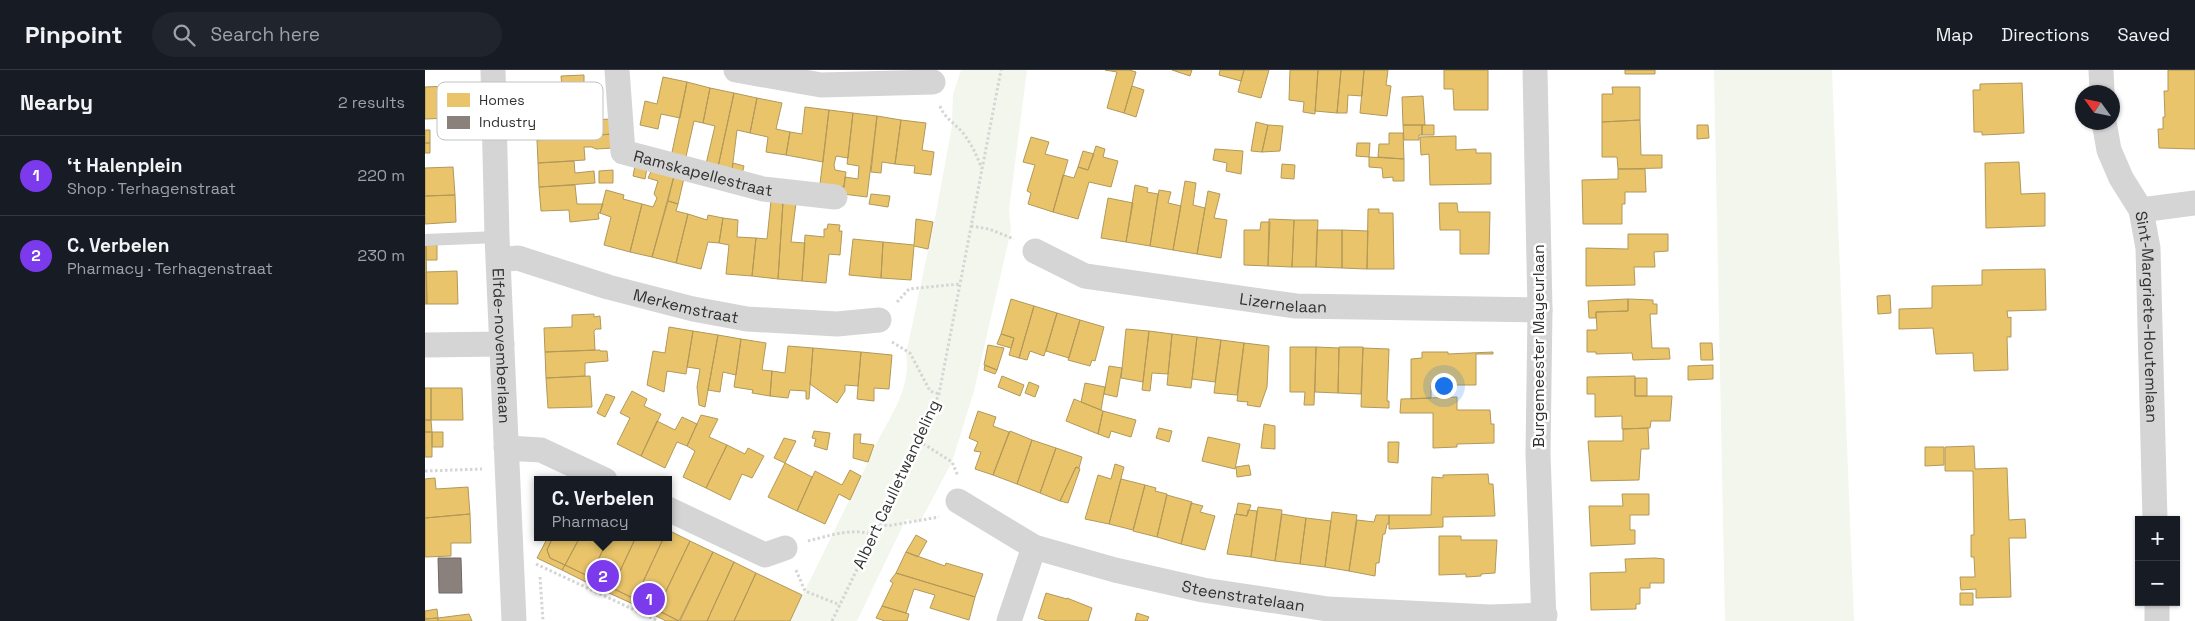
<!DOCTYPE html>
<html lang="en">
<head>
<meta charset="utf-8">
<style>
	:root { --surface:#171b24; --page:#20242c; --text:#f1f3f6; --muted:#9ea1a6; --line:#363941; --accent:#7c3aed }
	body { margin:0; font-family:"Space Grotesk",sans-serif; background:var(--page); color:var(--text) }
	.controls { position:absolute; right:15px; bottom:15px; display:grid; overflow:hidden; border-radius:0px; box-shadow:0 1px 4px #0004 }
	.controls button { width:45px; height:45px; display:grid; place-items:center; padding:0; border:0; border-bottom:1px solid var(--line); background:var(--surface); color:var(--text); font:25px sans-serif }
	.compass { position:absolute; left:1650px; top:15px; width:45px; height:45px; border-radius:50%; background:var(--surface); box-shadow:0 1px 4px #0004; rotate:303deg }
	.you { position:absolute; left:1018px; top:315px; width:18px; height:18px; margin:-12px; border:4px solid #fff; border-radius:50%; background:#1a73e8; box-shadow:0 0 0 8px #1a73e833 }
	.badge { display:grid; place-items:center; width:32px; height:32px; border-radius:50%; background:var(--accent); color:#fff; font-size:16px; font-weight:700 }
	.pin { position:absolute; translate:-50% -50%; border:2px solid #fff; box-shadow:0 1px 5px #0006 }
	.popup { position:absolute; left:109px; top:406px; width:138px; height:65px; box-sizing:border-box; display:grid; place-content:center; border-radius:0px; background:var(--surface); filter:drop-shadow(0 1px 4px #0005); font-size:16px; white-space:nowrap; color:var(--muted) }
	.popup b { font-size:19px; color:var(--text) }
	.popup::after { content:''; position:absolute; left:50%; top:100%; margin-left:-10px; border:10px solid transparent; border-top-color:var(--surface) }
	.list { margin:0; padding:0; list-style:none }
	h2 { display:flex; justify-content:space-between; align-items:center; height:65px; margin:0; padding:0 20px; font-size:21px }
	h2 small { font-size:16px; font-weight:400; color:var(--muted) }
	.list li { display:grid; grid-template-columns:32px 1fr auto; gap:15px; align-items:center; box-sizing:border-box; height:80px; padding:0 20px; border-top:1px solid var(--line) }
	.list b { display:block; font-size:19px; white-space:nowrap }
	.list p { margin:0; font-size:16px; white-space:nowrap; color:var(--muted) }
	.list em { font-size:16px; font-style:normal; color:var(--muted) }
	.icon { flex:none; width:28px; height:28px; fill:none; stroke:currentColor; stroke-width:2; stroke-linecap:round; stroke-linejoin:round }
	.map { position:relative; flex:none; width:1770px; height:551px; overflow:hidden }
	header { display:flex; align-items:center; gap:30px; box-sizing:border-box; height:70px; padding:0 25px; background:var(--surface); border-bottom:1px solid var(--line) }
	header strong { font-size:24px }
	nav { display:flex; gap:28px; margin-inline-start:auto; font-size:18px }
	.search { width:350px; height:45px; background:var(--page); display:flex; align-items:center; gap:12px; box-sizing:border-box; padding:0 18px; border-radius:28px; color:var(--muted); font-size:19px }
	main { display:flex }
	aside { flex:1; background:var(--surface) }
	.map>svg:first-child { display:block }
	.green { fill:#f3f6ed }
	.homes { fill:#e9c46a; stroke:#b29859 }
	.industry { fill:#8a817c; stroke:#6f6966 }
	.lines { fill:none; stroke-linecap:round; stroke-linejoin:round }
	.path { stroke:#d5d5d5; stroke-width:3; stroke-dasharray:2.5 2.5; stroke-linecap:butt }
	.lane { stroke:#d5d5d5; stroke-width:12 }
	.street { stroke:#d5d5d5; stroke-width:25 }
	.labels { text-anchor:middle; stroke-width:5; stroke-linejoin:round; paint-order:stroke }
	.street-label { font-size:16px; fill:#313131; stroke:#fff }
	.key { fill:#fff; stroke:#c1c1c1; stroke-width:1 }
	.key-label { font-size:14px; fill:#313131 }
</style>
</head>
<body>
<header>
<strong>Pinpoint</strong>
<div class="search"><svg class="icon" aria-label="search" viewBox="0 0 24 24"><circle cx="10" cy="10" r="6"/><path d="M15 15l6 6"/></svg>Search here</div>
<nav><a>Map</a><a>Directions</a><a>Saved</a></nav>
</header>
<main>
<aside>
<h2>Nearby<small>2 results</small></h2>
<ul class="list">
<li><span class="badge">1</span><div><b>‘t Halenplein</b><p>Shop · Terhagenstraat</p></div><em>220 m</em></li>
<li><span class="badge">2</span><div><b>C. Verbelen</b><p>Pharmacy · Terhagenstraat</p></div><em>230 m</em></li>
</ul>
</aside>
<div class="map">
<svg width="1770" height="551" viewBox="0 0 1770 551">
	<rect width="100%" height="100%" fill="#fff"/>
	<path class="green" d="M 536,0 L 602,0 L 584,140 L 586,160 L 549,321 L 527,392 L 495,452 L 481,449 L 432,551 L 365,551 L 443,392 C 456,357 488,323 481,284 L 511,143 L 527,56 L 528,24 Z
		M 1289,0 L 1407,0 L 1429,551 L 1300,551 Z"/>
	<path class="homes" d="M 680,0 L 704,0 L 711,2 L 699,43 L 682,38 L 692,2 Z
		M 747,0 L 767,0 L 765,6 Z
		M 795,0 L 819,0 L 816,11 L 794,5 Z
		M 819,0 L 844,0 L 836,28 L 813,22 Z
		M 865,0 L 893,0 L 890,44 L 878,42 L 879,32 L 864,30 Z
		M 893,0 L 916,0 L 912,43 L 890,41 Z
		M 916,0 L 939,0 L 937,26 L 923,25 L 922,43 L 912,43 Z
		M 939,0 L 963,0 L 961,15 L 966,16 L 962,46 L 935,43 Z
		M 1019,0 L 1063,0 L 1063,40 L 1029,40 L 1028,19 L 1019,19 Z
		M 1200,0 L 1230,0 L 1230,4 L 1200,4 Z
		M 1743,0 L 1770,0 L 1770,79 L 1734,78 L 1733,59 L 1738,59 L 1738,47 L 1740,47 L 1739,21 L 1743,21 Z
		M 159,5 L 159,22 L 145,23 L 146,42 L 111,45 L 109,20 L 137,18 L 136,6 Z
		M 238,7 L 262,12 L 255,48 L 236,44 L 233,59 L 215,55 L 220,31 L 232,34 Z
		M 262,12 L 285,18 L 278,53 L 269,51 L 260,91 L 246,87 Z
		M 1597,13 L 1599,63 L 1557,65 L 1557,62 L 1549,62 L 1548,20 L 1555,20 L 1555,14 Z
		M 24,16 L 25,48 L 0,49 L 0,17 Z
		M 707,16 L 719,20 L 711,47 L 699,43 Z
		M 1187,17 L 1215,17 L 1215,50 L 1177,52 L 1177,24 L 1188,24 Z
		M 285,18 L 309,23 L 293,97 L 281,94 L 290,56 L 278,53 Z
		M 309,23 L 332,28 L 325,63 L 312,60 L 307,100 L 293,97 Z
		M 998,26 L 1000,55 L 978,55 L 977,27 Z
		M 332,28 L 357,33 L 351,59 L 365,62 L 361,85 L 341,82 L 343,67 L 325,63 Z
		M 380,37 L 404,40 L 398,92 L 361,85 L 365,62 L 377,64 Z
		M 404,40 L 428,43 L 423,88 L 411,86 L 409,95 L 410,100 L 421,102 L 419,117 L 395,114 Z
		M 146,42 L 147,55 L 165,54 L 165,50 L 187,49 L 187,64 L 112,70 L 111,45 Z
		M 428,43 L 452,46 L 442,127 L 418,124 L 420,107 L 433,109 L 434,96 L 422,94 Z
		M 452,46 L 476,50 L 470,94 L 457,92 L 456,103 L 446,102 Z
		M 476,50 L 501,53 L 497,80 L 509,82 L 506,105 L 489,103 L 490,96 L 470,94 Z
		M 1215,50 L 1216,85 L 1237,85 L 1237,98 L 1193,99 L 1192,87 L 1177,87 L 1177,52 Z
		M 831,52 L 843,55 L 837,82 L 826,81 Z
		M 843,55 L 858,56 L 855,81 L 837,82 Z
		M 978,55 L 997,55 L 997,65 L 994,65 L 994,70 L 979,70 Z
		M 997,55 L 1009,55 L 1009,65 L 997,65 Z
		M 1272,55 L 1283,55 L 1284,68 L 1272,69 Z
		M 0,60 L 5,60 L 5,73 L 0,73 Z
		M 964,63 L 978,63 L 979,89 L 953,87 L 954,74 L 964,74 Z
		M 187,64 L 188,78 L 171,79 L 167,77 L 159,77 L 160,90 L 113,93 L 112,70 Z
		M 1031,66 L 1031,80 L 1051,79 L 1051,83 L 1066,83 L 1066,114 L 1005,115 L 1004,84 L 996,85 L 995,67 Z
		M 606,67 L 624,72 L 620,84 L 643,90 L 628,142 L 603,134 L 606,123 L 602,121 L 610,95 L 598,92 Z
		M 0,73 L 5,73 L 5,83 L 0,83 Z
		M 932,73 L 945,73 L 944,87 L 931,86 Z
		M 671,76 L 680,79 L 678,87 L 693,91 L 686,117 L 664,112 L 653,149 L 628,142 L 638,105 L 649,108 L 653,97 L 663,100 Z
		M 790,79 L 818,81 L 816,104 L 801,101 L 802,93 L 788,90 Z
		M 658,81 L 669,84 L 663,100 L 653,97 Z
		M 944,87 L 979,89 L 979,111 L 968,111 L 968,107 L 958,108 L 957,98 L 944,97 Z
		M 149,91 L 150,103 L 169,101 L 170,113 L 114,117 L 113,93 Z
		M 1594,92 L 1596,124 L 1620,123 L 1620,156 L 1561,158 L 1560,93 Z
		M 308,93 L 319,96 L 316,108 L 307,100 Z
		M 857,94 L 870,95 L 869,109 L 856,108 Z
		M 210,96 L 222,98 L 220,109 L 208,106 Z
		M 28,97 L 30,125 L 0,126 L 0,98 Z
		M 227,99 L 249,106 L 227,187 L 205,182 L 217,134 L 228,137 L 232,128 L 229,124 L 233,111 L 223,108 Z
		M 1193,99 L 1220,99 L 1221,122 L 1200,122 L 1200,134 L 1197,134 L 1197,154 L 1158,154 L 1157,110 L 1193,109 Z
		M 188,100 L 188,113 L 174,113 L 174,101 Z
		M 249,106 L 259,108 L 253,134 L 243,131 Z
		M 760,111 L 771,113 L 768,135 L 780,138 L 772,184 L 748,180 Z
		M 150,115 L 152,134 L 178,134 L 175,143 L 173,143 L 174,149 L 145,152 L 144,140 L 116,141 L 114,117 Z
		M 710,115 L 723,118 L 722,122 L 733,124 L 725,176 L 701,172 Z
		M 181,120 L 199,125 L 198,129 L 217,134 L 205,182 L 179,175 L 186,147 L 175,143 Z
		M 734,120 L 746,122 L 743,133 L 756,136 L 748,180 L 725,176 Z
		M 783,121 L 795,124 L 789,148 L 802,150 L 796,188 L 772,184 Z
		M 446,124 L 465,126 L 463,137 L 444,134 Z
		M 30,125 L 31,152 L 0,154 L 0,126 Z
		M 683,128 L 708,133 L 701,172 L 676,168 Z
		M 243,131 L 253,134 L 251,141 L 263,144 L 251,193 L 227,187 Z
		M 346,131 L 358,132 L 353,209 L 327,206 L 331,168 L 342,169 Z
		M 358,132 L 371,133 L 366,172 L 380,173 L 377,211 L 353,209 Z
		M 1014,133 L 1032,133 L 1033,142 L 1065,142 L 1064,184 L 1035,184 L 1035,160 L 1015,160 Z
		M 943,139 L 954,139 L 954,143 L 968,143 L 969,199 L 942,199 Z
		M 263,144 L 282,150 L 283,145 L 298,148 L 294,173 L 283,172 L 276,199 L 251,193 Z
		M 298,148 L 313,150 L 312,167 L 331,168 L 327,206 L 301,204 L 304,175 L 294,173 Z
		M 491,149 L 508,152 L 503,179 L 489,176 L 486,210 L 456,208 L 458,172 L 489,175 Z
		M 844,149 L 869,150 L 867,197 L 843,196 Z
		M 869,150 L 893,150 L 891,197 L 867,197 Z
		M 836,152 L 845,152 L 843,196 L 819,195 L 819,160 L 835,160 Z
		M 403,154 L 415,155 L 414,161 L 417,161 L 415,185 L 404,184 L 401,213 L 377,211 L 380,165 L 399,167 L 399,159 L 402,159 Z
		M 892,160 L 917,160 L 917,198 L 891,197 Z
		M 917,160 L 943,161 L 942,199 L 917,198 Z
		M 1203,164 L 1243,164 L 1243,181 L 1229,182 L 1230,197 L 1209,197 L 1210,215 L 1161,216 L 1161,178 L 1203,179 Z
		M 428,169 L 458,172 L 456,208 L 424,205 Z
		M 0,175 L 1,175 L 2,234 L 0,234 Z
		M 1,175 L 12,175 L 12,190 L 1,190 Z
		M 1620,199 L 1621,240 L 1582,241 L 1583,248 L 1586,247 L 1586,267 L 1582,267 L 1583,300 L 1549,301 L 1548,283 L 1511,284 L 1508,258 L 1474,259 L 1474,239 L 1507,238 L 1507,216 L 1557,215 L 1557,200 Z
		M 32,201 L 33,234 L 2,234 L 1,202 Z
		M 1465,225 L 1466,243 L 1453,244 L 1452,226 Z
		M 586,229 L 609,236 L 594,288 L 584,285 L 589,268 L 576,264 Z
		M 1203,229 L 1228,230 L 1228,234 L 1232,234 L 1232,244 L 1225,244 L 1227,278 L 1244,278 L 1245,289 L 1208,290 L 1207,283 L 1171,284 L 1171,282 L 1162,282 L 1162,260 L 1172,260 L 1171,242 L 1203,241 Z
		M 1203,229 L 1203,241 L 1171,242 L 1171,248 L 1164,248 L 1163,231 Z
		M 609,236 L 632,243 L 619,286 L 605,281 L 602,290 L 594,288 Z
		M 632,243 L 655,250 L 644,288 L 621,281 Z
		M 169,244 L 169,247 L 175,246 L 176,259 L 171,259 L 169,261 L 170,280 L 120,282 L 119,258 L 147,257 L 147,245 Z
		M 655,250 L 679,257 L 670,291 L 667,290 L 665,296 L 643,290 Z
		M 244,257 L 268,261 L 261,304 L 242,301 L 239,322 L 222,315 L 228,281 L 240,283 Z
		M 701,259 L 724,261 L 718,312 L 696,308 Z
		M 268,261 L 293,265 L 280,337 L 274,335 L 272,317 L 275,299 L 262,297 Z
		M 724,261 L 747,264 L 743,304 L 727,303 L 725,321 L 717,320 Z
		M 576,264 L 589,268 L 586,278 L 572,274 Z
		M 747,264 L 772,267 L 766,318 L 742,315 Z
		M 293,265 L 316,269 L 311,305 L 298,302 L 295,322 L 283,320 Z
		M 772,267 L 796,270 L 790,312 L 767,309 Z
		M 316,269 L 341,273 L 337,300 L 347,301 L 345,326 L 327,323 L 328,320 L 309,317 Z
		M 796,270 L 819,273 L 812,325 L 789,323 Z
		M 819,273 L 844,276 L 842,317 L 835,337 L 822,335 L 823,332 L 812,331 Z
		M 1275,273 L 1287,273 L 1288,290 L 1276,290 Z
		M 563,275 L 579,278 L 572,300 L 559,295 Z
		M 363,276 L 388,278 L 384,329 L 381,329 L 381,321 L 365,320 L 363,328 L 345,326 L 347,301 L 360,303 Z
		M 865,277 L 891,277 L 889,335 L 879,335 L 880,322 L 865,322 Z
		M 891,277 L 914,278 L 913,323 L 890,322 Z
		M 914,277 L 938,277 L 936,324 L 913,323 Z
		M 388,278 L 436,282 L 433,316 L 420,315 L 420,321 L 412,333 L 385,314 Z
		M 938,278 L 964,279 L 962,331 L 964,331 L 964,338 L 936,337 Z
		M 175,280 L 175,281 L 182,281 L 183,291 L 160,293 L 160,306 L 121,308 L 120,282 Z
		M 436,282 L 467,285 L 464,319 L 449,318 L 449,331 L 432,329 Z
		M 997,282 L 1023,282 L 1023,284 L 1068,282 L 1068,284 L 1051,284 L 1051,315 L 1006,315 L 1006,328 L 986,329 L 986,289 L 997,288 Z
		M 560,295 L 572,300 L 570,304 L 559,300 Z
		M 1288,295 L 1288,309 L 1263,310 L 1263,296 Z
		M 684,296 L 697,298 L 692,327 L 679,324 Z
		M 165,306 L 167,337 L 123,338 L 121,308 Z
		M 577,306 L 599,315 L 595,326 L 573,317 Z
		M 1210,306 L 1210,326 L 1247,326 L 1245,351 L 1226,351 L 1225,358 L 1197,359 L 1197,346 L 1170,347 L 1170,324 L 1162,324 L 1162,307 Z
		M 1210,308 L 1222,308 L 1222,326 L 1210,326 Z
		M 604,312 L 614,316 L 610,327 L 600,323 Z
		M 660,313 L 680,317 L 676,340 L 656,332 Z
		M 0,318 L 6,318 L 6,350 L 0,350 Z
		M 6,318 L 37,318 L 38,350 L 6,350 Z
		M 207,321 L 222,329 L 219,336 L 236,344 L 216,386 L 192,374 L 205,348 L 195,343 Z
		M 181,324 L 190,327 L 180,347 L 172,343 Z
		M 1032,327 L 1032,340 L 1065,340 L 1066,354 L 1069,354 L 1069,373 L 1032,374 L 1032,377 L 1008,378 L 1008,343 L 975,343 L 976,329 Z
		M 649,329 L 678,341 L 673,364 L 641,351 Z
		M 553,341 L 571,347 L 568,356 L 584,362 L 568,405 L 550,399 L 556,382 L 549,381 L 553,372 L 544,368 Z
		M 678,341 L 711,350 L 706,367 L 686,361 L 684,368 L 673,364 Z
		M 276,345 L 293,349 L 284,367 L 302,375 L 281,418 L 258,407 L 270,381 L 262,376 Z
		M 257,347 L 272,354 L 262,376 L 252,372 L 240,398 L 216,386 L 232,351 L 250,360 Z
		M 0,350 L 6,350 L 7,362 L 0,362 Z
		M 839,354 L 850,356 L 850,379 L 836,378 Z
		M 734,358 L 747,361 L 744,372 L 731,368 Z
		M 1223,358 L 1224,379 L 1216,379 L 1214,410 L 1166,411 L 1163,371 L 1198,371 L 1198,359 Z
		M 389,361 L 405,363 L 402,380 L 389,376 L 391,369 L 387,368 Z
		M 585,361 L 607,370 L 592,414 L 568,405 Z
		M 0,362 L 7,362 L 7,387 L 0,387 Z
		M 7,362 L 18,362 L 18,377 L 7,377 Z
		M 429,364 L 436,364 L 435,373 L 449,375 L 443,392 L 428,388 Z
		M 783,367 L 815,374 L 810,399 L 777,391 Z
		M 359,368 L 371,371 L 360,393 L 349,388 Z
		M 607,370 L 631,378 L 615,423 L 592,414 Z
		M 963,372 L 974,372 L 973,393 L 963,392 Z
		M 302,375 L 320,384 L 323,378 L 339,386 L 327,408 L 317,404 L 305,430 L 281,418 Z
		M 1549,376 L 1550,399 L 1582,398 L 1584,450 L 1600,449 L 1601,468 L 1584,468 L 1586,527 L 1551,528 L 1551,519 L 1536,520 L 1535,507 L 1550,507 L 1549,487 L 1546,487 L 1546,465 L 1549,465 L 1548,401 L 1520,401 L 1520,377 Z
		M 1500,377 L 1519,377 L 1519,395 L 1500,396 Z
		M 631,378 L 657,387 L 654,398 L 651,397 L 635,431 L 615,423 Z
		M 360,393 L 387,407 L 372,441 L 343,427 Z
		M 690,394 L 699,397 L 684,454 L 660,449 L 673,405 L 686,409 Z
		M 824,395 L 826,405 L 812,407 L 811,397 Z
		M 651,397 L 655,399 L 643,433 L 635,431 Z
		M 425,400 L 436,406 L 425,430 L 414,424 L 400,454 L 372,441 L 390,401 L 417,415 Z
		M 1063,404 L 1064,414 L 1068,414 L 1070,446 L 1018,447 L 1018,457 L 964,459 L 964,445 L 1006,445 L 1007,407 L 1018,408 L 1018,405 Z
		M 10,408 L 11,419 L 43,417 L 45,444 L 0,448 L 0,409 Z
		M 696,409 L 720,415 L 708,460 L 684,454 Z
		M 720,415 L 731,418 L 730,421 L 742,424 L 732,467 L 708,461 Z
		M 1197,424 L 1224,424 L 1224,445 L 1205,445 L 1205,460 L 1210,460 L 1210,474 L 1166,476 L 1164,436 L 1198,436 Z
		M 742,425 L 767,432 L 756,474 L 732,467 Z
		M 766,433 L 778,436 L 775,442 L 790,446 L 780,480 L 756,474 Z
		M 813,433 L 826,435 L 822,446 L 811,444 Z
		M 833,437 L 857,440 L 850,491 L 826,487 Z
		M 823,440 L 832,441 L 826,487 L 802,484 L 810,444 L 822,446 Z
		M 907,442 L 932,445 L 924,501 L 900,497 Z
		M 45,444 L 46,473 L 26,473 L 26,486 L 0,487 L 0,448 Z
		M 857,444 L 881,448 L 875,494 L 850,491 Z
		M 951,445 L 964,445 L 964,454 L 962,454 L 960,464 L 958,464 L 954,493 L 951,493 L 950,506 L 924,501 L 932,450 L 949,452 Z
		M 881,448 L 906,451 L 900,497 L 875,494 Z
		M 243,460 L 265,471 L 232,540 L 210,529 L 239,467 L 243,467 Z
		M 491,465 L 502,471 L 493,487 L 481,482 Z
		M 1014,466 L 1036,466 L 1036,470 L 1072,470 L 1070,503 L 1056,504 L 1056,506 L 1041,507 L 1041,504 L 1014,505 Z
		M 123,467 L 128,467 L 122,480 L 125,488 L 140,495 L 137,500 L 112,488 Z
		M 128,467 L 155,467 L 140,495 L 125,488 L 122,480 Z
		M 155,467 L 184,467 L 165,507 L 140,495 Z
		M 184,467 L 211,467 L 187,518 L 165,507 Z
		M 211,467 L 239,467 L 210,529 L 187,518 Z
		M 265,471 L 288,482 L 254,551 L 232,540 Z
		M 288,482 L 309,492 L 282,551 L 255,551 Z
		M 481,482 L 520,496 L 521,493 L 558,504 L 550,527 L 471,503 Z
		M 1230,488 L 1239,489 L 1239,513 L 1225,513 L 1225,518 L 1215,518 L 1215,534 L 1211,534 L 1211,539 L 1166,540 L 1165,503 L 1201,502 L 1200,489 Z
		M 309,492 L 331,503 L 309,551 L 282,551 Z
		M 140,495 L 165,507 L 163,513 L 137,500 Z
		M 331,503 L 377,525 L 365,551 L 309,551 Z
		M 471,503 L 550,527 L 544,550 L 505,538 L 510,525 L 489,519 L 481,543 L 457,536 L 468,513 L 465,511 Z
		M 165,507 L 187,518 L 184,523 L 163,513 Z
		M 187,518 L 210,529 L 208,534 L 184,523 Z
		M 621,523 L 642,529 L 642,528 L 667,538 L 663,551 L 622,551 L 613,548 Z
		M 1535,523 L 1548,523 L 1548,535 L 1535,535 Z
		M 210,529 L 232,540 L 229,545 L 208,534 Z
		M 457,536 L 484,544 L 482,551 L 460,551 L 451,548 Z
		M 12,539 L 13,548 L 0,549 L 0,541 Z
		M 232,540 L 254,551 L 241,551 L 229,545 Z
		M 712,543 L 724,547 L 722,551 L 710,551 Z
		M 44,544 L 47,551 L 13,551 L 13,548 Z
		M 13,548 L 13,551 L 0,551 L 0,549 Z"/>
	<path class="industry" d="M 13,488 L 36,488 L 37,523 L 14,523 Z"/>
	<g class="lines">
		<path class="path" d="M 515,36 C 519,48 531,54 538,63 C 547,75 552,86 557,99
			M 546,156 L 564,159 L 589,169
			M 472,232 L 484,219 L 535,214
			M 467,272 L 485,283 L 505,321 L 514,324
			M 494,371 L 527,392 L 533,406
			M 0,401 L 57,399
			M 455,453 L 462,456 L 514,447
			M 383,471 C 403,466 429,457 448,465
			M 111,494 L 233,551
			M 371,500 L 380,521 L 415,535
			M 115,507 L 118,551
			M 407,551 L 494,371 L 514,324 L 576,0"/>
		<path class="lane" d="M 0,170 L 72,167"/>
		<g class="street">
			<path id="s1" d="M 68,0 L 72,167 L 89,551"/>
			<path id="s2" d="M 192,0 L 198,82 L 338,119 L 410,127"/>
			<path d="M 311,0 L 396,15 L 508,12"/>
			<path d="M 1110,0 L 1115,240 L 1113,384 L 1119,551"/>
			<path d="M 1676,0 L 1677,22"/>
			<path id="s3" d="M 1679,52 L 1684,80 L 1696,108 L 1716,140 L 1723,178 L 1730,450"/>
			<path d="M 1716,140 L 1770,133"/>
			<path id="s4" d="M 610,181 L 660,206 L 871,236 L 1115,240"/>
			<path id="s5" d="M 74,190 L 93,188 L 183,217 L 268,239 L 322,249 L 412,254 L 454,250"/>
			<path d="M 0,275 L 77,274"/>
			<path d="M 81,378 L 116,380 L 180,410"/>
			<path id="s6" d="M 533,431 L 609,477 L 690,500 L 778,520 L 903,539 L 1065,547 L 1120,545"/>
			<path d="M 243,439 L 340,485 L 360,478"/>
			<path d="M 1732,532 L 1732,551"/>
			<path d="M 584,551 L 609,477"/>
		</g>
	</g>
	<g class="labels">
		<g class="street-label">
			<text dy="6" stroke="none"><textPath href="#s2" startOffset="165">Ramskapellestraat</textPath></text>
			<text dy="6" stroke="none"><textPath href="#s4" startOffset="256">Lizernelaan</textPath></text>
			<text dy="6" stroke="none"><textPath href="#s5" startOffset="194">Merkemstraat</textPath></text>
			<text dy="6" stroke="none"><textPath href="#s3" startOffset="204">Sint-Margriete-Houtemlaan</textPath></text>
			<text dy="6" stroke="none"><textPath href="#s1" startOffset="276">Elfde-novemberlaan</textPath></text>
			<text transform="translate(1113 276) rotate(-90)" y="6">Burgemeester Mayeurlaan</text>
			<text transform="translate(471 414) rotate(-65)" y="6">Albert Caulletwandeling</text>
			<text dy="6" stroke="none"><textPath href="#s6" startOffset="304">Steenstratelaan</textPath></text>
		</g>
	</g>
	<rect x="12" y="12" width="166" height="58" rx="8" class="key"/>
	<rect x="22" y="23" width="23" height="14" fill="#e9c46a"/>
	<rect x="22" y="46" width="23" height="13" fill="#8a817c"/>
	<g class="key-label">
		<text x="54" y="35">Homes</text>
		<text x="54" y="57">Industry</text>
	</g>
</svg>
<div class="controls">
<button>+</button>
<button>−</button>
</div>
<svg class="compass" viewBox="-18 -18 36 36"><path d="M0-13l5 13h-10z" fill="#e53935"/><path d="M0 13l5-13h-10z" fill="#9ea1a6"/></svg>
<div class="you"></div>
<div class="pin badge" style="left:224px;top:529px">1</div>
<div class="pin badge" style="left:178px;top:506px">2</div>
<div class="popup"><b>C. Verbelen</b>Pharmacy</div>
</div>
</main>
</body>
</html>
